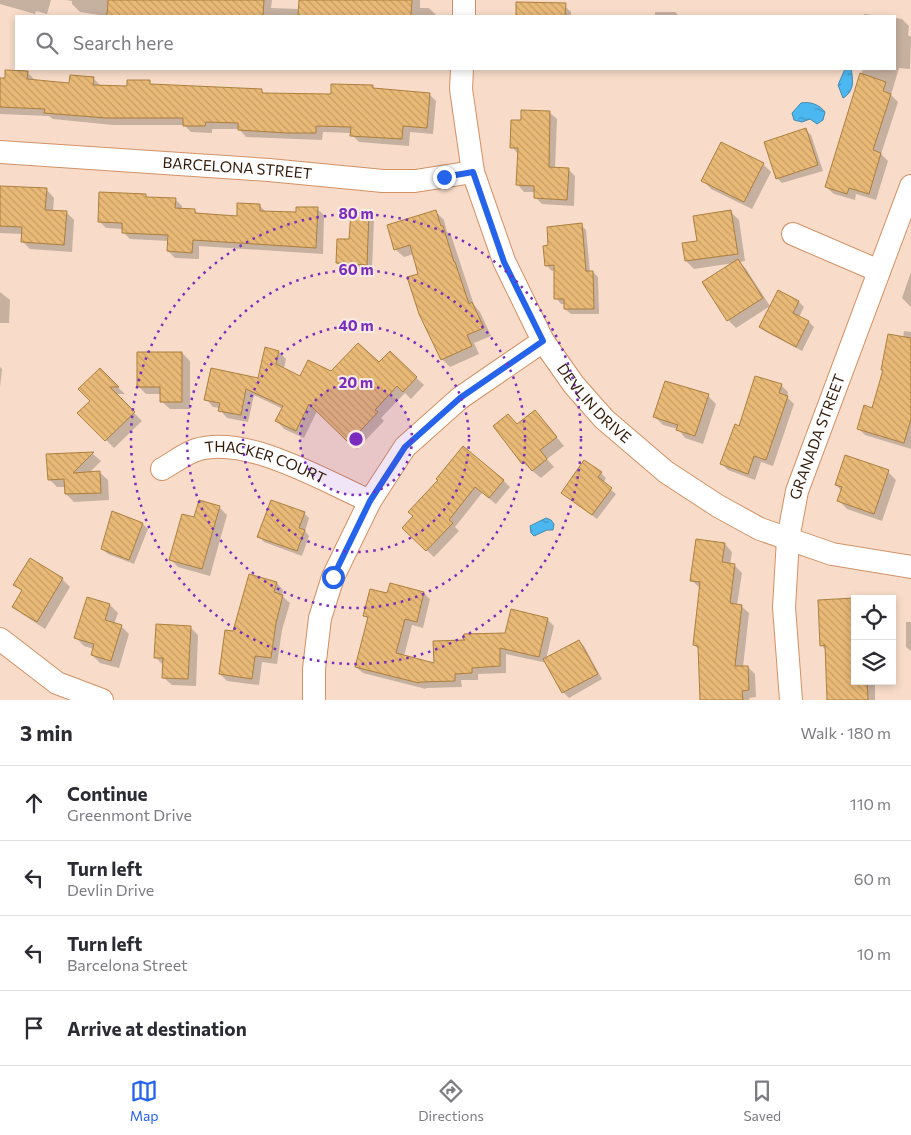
<!DOCTYPE html>
<html lang="en">
<head>
<meta charset="utf-8">
<style>
	:root { --surface:#fff; --page:#f7f7f7; --text:#2b2b33; --muted:#7c7c81; --line:#e1e1e2; --accent:#2563eb }
	body { margin:0; font-family:Commissioner,sans-serif; background:var(--page); color:var(--text) }
	.controls { position:absolute; right:15px; bottom:15px; display:grid; overflow:hidden; border-radius:0px; box-shadow:0 2px 8px #0003 }
	.controls button { width:45px; height:45px; display:grid; place-items:center; padding:0; border:0; border-bottom:1px solid var(--line); background:var(--surface); color:var(--text); font:25px sans-serif }
	.stop { position:absolute; width:15px; height:15px; margin:-11px; border:4px solid #2563eb; border-radius:50%; background:#fff }
	.stop.end { background:#2563eb; border-color:#fff; box-shadow:0 1px 5px #0008 }
	.list { margin:0; padding:0; list-style:none }
	h2 { display:flex; justify-content:space-between; align-items:center; height:65px; margin:0; padding:0 20px; font-size:21px }
	h2 small { font-size:16px; font-weight:400; color:var(--muted) }
	.list li { display:grid; grid-template-columns:32px 1fr auto; gap:15px; align-items:center; box-sizing:border-box; height:75px; padding:0 20px; border-top:1px solid var(--line) }
	.list b { display:block; font-size:19px; white-space:nowrap }
	.list p { margin:0; font-size:16px; white-space:nowrap; color:var(--muted) }
	.list em { font-size:16px; font-style:normal; color:var(--muted) }
	.icon { flex:none; width:28px; height:28px; fill:none; stroke:currentColor; stroke-width:2; stroke-linecap:round; stroke-linejoin:round }
	.map { position:relative; flex:none; width:911px; height:700px; overflow:hidden }
	.search { position:absolute; background:var(--surface); box-shadow:0 2px 8px #0003; left:15px; right:15px; top:15px; height:55px; display:flex; align-items:center; gap:12px; box-sizing:border-box; padding:0 18px; border-radius:0px; color:var(--muted); font-size:19px }
	.sheet { height:365px; background:var(--surface) }
	nav { display:flex; justify-content:space-around; align-items:center; box-sizing:border-box; height:70px; border-top:1px solid var(--line); background:var(--surface); font-size:14px; color:var(--muted) }
	nav a { display:grid; justify-items:center; gap:2px }
	nav .on { color:var(--accent) }
	.map>svg:first-child { display:block }
	.water { fill:url(#water-ripples); stroke:#4489ab }
	.shadow { fill:#0003 }
	.building { fill:url(#building-back-hatch); stroke:#ab7f3d }
	.lines { fill:none; stroke-linecap:round; stroke-linejoin:round }
	.minor-casing { stroke:#d29163; stroke-width:24 }
	.minor { stroke:#fff; stroke-width:22 }
	.route { stroke:#2563eb; stroke-width:6 }
	.ring { fill:none; stroke:#7b2cbf; stroke-width:2.5; stroke-dasharray:2.5 5 }
	.labels { text-anchor:middle; stroke-width:4; stroke-linejoin:round; paint-order:stroke }
	.street-label { font-size:15px; fill:#331a07; stroke:#faece3 }
	.centre { fill:#7b2cbf; stroke:#faece3; stroke-width:2.5 }
	.ring-label { font-size:15px; text-anchor:middle; font-weight:bold; fill:#7b2cbf; stroke:#faece3; stroke-width:4; stroke-linejoin:round; paint-order:stroke }
</style>
</head>
<body>
<div class="map">
<svg width="911" height="700" viewBox="0 0 911 700">
	<defs>
		<pattern id="water-ripples" width="26" height="14" patternUnits="userSpaceOnUse" patternTransform="scale(1.25)"><rect width="26" height="14" fill="#4cb8f1"/><path d="M2 4q2-2 4 0t4 0M15 11q2-2 4 0t4 0" fill="none" stroke="#4095c1"/></pattern>
		<pattern id="building-back-hatch" width="6" height="6" patternUnits="userSpaceOnUse" patternTransform="scale(1.25)"><rect width="6" height="6" fill="#e8b977"/><path d="M-1 5l2 2M0 0l6 6M5-1l2 2" fill="none" stroke="#c79e65"/></pattern>
	</defs>
	<rect width="100%" height="100%" fill="#f8dcc9"/>
	<path class="water" d="M 845,69 L 851,69 C 853,80 855,91 843,98 L 838,85 Z
		M 801,103 C 810,101 820,105 825,112 L 823,120 L 817,124 L 810,119 L 802,122 L 794,120 L 792,113 Z
		M 546,518 L 551,520 L 554,524 L 553,530 L 547,530 L 534,536 L 531,533 L 530,526 Z"/>
	<path class="shadow" d="M 0,0 L 51,0 L 47,14 L 36,11 L 35,14 L 0,4 Z
		M 66,0 L 272,0 L 271,8 L 300,9 L 300,0 L 420,0 L 420,8 L 429,8 L 437,16 L 106,16 L 80,12 L 72,4 L 72,1 Z
		M 517,3 L 563,4 L 571,12 L 571,16 L 517,16 Z
		M 655,12 L 675,12 L 679,16 L 655,16 Z
		M 864,14 L 882,16 L 864,16 Z
		M 895,18 L 902,19 L 909,26 L 908,35 L 911,37 L 910,69 L 899,68 L 891,95 L 898,102 L 881,154 L 888,161 L 876,200 L 856,194 L 855,200 L 834,194 L 826,187 L 863,69 L 895,69 Z
		M 27,72 L 34,79 L 34,81 L 70,85 L 93,78 L 100,85 L 128,88 L 149,82 L 152,85 L 262,91 L 265,94 L 332,95 L 373,87 L 375,89 L 429,94 L 436,101 L 433,134 L 410,132 L 409,146 L 359,142 L 352,135 L 352,133 L 323,132 L 322,140 L 296,139 L 246,137 L 239,129 L 212,129 L 212,133 L 191,132 L 184,125 L 113,125 L 53,119 L 49,116 L 0,114 L 0,79 L 6,79 Z
		M 550,113 L 557,119 L 555,168 L 568,169 L 575,176 L 574,206 L 542,204 L 535,197 L 535,192 L 524,192 L 518,185 L 519,155 L 512,147 Z
		M 806,130 L 811,135 L 823,171 L 782,183 L 777,178 Z
		M 763,164 L 771,172 L 752,209 L 711,189 L 703,180 Z
		M 0,187 L 46,189 L 54,198 L 53,211 L 66,212 L 74,220 L 72,252 L 30,249 L 22,241 L 23,234 L 0,233 Z
		M 145,195 L 148,198 L 175,199 L 182,206 L 182,209 L 194,210 L 199,214 L 238,217 L 259,205 L 266,212 L 297,213 L 317,209 L 324,215 L 323,254 L 199,246 L 199,259 L 175,258 L 168,251 L 169,241 L 130,239 L 123,232 L 123,229 L 106,228 L 99,221 Z
		M 436,212 L 444,220 L 447,232 L 451,235 L 474,305 L 480,312 L 491,336 L 474,343 L 479,354 L 450,367 L 442,359 L 414,254 L 404,257 L 395,249 Z
		M 731,212 L 739,220 L 745,261 L 740,262 L 746,269 L 770,306 L 736,328 L 728,320 L 734,263 L 694,269 L 686,261 L 698,242 Z
		M 369,214 L 374,220 L 372,269 L 342,268 L 337,263 Z
		M 581,225 L 586,230 L 590,272 L 593,272 L 598,277 L 599,314 L 571,314 L 565,309 L 565,304 L 561,304 L 556,298 L 555,270 L 552,271 L 546,265 Z
		M 911,272 L 911,307 L 902,298 Z
		M 0,292 L 10,300 L 9,323 L 0,323 Z
		M 799,302 L 804,307 L 799,317 L 809,322 L 814,327 L 802,351 L 766,332 L 760,327 Z
		M 904,331 L 911,332 L 911,449 L 865,435 L 858,428 L 873,409 L 884,371 L 882,370 L 903,338 Z
		M 279,352 L 286,359 L 284,369 L 301,378 L 379,364 L 390,353 L 424,385 L 411,399 L 405,393 L 381,418 L 384,421 L 357,449 L 317,411 L 304,438 L 284,429 L 277,421 L 283,409 L 254,395 L 248,422 L 227,418 L 220,410 L 220,408 L 213,407 L 206,399 L 259,379 Z
		M 182,353 L 190,361 L 190,409 L 170,409 L 161,401 L 161,394 L 146,394 L 138,386 Z
		M 0,367 L 2,369 L 0,387 Z
		M 100,370 L 125,394 L 115,394 L 142,421 L 114,448 L 79,413 L 91,401 Z
		M 756,377 L 782,386 L 788,392 L 787,397 L 794,404 L 773,466 L 761,462 L 755,480 L 728,470 L 722,464 L 740,428 Z
		M 708,396 L 716,404 L 703,444 L 685,438 L 678,429 L 663,425 L 655,417 Z
		M 535,411 L 564,446 L 547,459 L 554,467 L 541,478 L 523,463 L 517,425 Z
		M 93,454 L 101,461 L 89,473 L 99,472 L 108,480 L 109,500 L 74,502 L 66,494 L 66,487 L 57,487 L 49,479 L 48,456 Z
		M 888,472 L 896,480 L 882,521 L 847,509 L 839,501 L 842,491 L 836,485 Z
		M 601,473 L 606,478 L 603,483 L 616,494 L 597,519 L 562,493 Z
		M 440,480 L 503,480 L 510,487 L 496,504 L 482,493 L 455,527 L 459,531 L 434,557 L 403,528 L 414,516 Z
		M 219,507 L 227,515 L 210,576 L 178,567 L 170,559 L 195,519 Z
		M 113,513 L 143,524 L 148,529 L 134,564 L 108,554 L 102,549 Z
		M 304,513 L 309,518 L 305,531 L 309,536 L 302,556 L 264,542 L 259,536 Z
		M 725,544 L 732,552 L 730,565 L 734,565 L 742,573 L 737,605 L 741,606 L 749,613 L 743,667 L 748,667 L 755,674 L 756,697 L 749,698 L 750,700 L 701,700 L 700,650 L 694,645 L 700,588 L 691,580 Z
		M 30,560 L 62,579 L 70,587 L 45,629 L 22,614 L 14,606 L 23,591 L 19,588 Z
		M 277,583 L 283,590 L 282,596 L 290,603 L 282,630 L 277,664 L 262,662 L 259,685 L 227,681 L 220,674 L 234,633 Z
		M 424,593 L 430,599 L 423,628 L 412,625 L 404,656 L 435,664 L 467,641 L 506,634 L 547,619 L 554,626 L 546,659 L 578,641 L 584,646 L 602,679 L 569,698 L 563,692 L 547,663 L 506,654 L 506,673 L 478,674 L 478,680 L 461,680 L 462,687 L 426,688 L 426,689 L 363,673 L 356,667 L 369,619 L 365,616 L 388,595 Z
		M 819,601 L 855,681 L 875,681 L 875,700 L 828,700 L 826,650 L 821,645 Z
		M 110,605 L 118,613 L 114,624 L 121,626 L 129,634 L 119,668 L 100,663 L 92,655 L 94,649 L 84,646 L 76,638 Z
		M 906,622 L 911,622 L 911,651 L 906,647 Z
		M 190,627 L 198,635 L 196,686 L 172,685 L 163,677 L 164,666 L 155,657 Z"/>
	<path class="building" d="M 108,0 L 264,0 L 263,16 L 107,16 Z
		M 299,0 L 412,0 L 411,16 L 298,16 Z
		M 516,2 L 566,3 L 565,16 L 516,16 Z
		M 5,70 L 28,71 L 27,79 L 69,83 L 70,75 L 94,77 L 93,85 L 127,86 L 127,80 L 150,80 L 150,84 L 262,89 L 262,93 L 331,94 L 331,84 L 373,85 L 373,88 L 430,93 L 427,128 L 403,126 L 402,139 L 350,136 L 351,127 L 316,126 L 316,133 L 288,133 L 238,130 L 238,123 L 206,122 L 205,126 L 183,126 L 183,118 L 106,118 L 44,113 L 45,109 L 0,107 L 0,78 L 5,78 Z
		M 860,73 L 886,82 L 883,91 L 891,94 L 873,150 L 881,153 L 869,194 L 849,188 L 847,194 L 825,187 Z
		M 521,110 L 550,111 L 549,167 L 569,168 L 567,200 L 534,198 L 534,186 L 516,185 L 518,148 L 510,148 L 511,120 L 521,120 Z
		M 806,128 L 818,165 L 776,179 L 764,142 Z
		M 721,142 L 764,163 L 744,202 L 701,181 Z
		M 0,186 L 47,188 L 45,210 L 67,211 L 64,245 L 21,242 L 22,227 L 0,226 Z
		M 99,192 L 146,194 L 146,197 L 176,198 L 175,208 L 195,209 L 195,213 L 237,216 L 237,203 L 260,204 L 260,211 L 296,212 L 296,207 L 318,207 L 316,248 L 193,240 L 192,253 L 167,251 L 168,235 L 122,233 L 122,223 L 98,222 Z
		M 436,210 L 441,226 L 443,226 L 454,262 L 455,262 L 469,304 L 472,302 L 484,328 L 467,335 L 472,346 L 441,360 L 419,314 L 407,277 L 418,274 L 410,245 L 394,250 L 387,225 Z
		M 731,210 L 738,254 L 685,261 L 682,243 L 697,241 L 693,216 Z
		M 351,212 L 369,213 L 367,265 L 336,263 L 337,239 L 349,239 Z
		M 582,223 L 586,271 L 593,271 L 594,309 L 564,309 L 564,299 L 554,299 L 554,265 L 545,266 L 543,246 L 548,245 L 547,227 Z
		M 738,259 L 763,298 L 727,321 L 702,282 Z
		M 778,290 L 799,301 L 793,313 L 809,321 L 796,347 L 759,327 Z
		M 888,334 L 911,338 L 911,419 L 904,443 L 857,429 L 864,405 L 872,408 L 883,370 L 881,370 Z
		M 358,343 L 379,362 L 390,351 L 417,377 L 403,392 L 397,386 L 375,410 L 378,412 L 349,443 L 309,404 L 296,431 L 275,421 L 283,406 L 246,389 L 241,415 L 218,411 L 220,403 L 204,400 L 211,368 L 258,378 L 265,347 L 279,351 L 276,364 L 300,376 L 308,360 L 331,371 Z
		M 137,352 L 182,352 L 182,402 L 160,402 L 160,387 L 137,387 Z
		M 100,368 L 119,387 L 110,387 L 135,412 L 105,441 L 77,413 L 90,401 L 78,389 Z
		M 755,376 L 782,384 L 779,393 L 788,396 L 766,460 L 754,456 L 748,474 L 720,464 L 735,424 L 739,426 Z
		M 665,381 L 709,394 L 695,436 L 676,430 L 678,425 L 653,417 Z
		M 535,410 L 557,437 L 540,450 L 547,459 L 532,471 L 525,462 L 522,464 L 493,426 L 508,414 L 517,424 Z
		M 463,446 L 504,480 L 489,498 L 475,487 L 449,520 L 453,523 L 426,551 L 402,528 L 413,516 L 408,512 L 438,480 L 436,479 Z
		M 94,452 L 73,473 L 100,471 L 101,493 L 65,494 L 64,479 L 48,480 L 46,454 Z
		M 845,455 L 889,470 L 874,514 L 837,501 L 842,487 L 835,485 Z
		M 584,460 L 602,472 L 598,477 L 612,488 L 592,515 L 561,493 Z
		M 199,500 L 220,506 L 202,569 L 169,560 L 182,514 L 194,517 Z
		M 271,500 L 305,512 L 299,528 L 305,530 L 297,551 L 257,537 Z
		M 112,511 L 143,523 L 129,560 L 101,549 Z
		M 696,539 L 725,543 L 722,562 L 735,564 L 730,603 L 742,605 L 735,666 L 748,666 L 749,690 L 742,691 L 743,700 L 700,700 L 698,646 L 693,645 L 700,582 L 690,581 Z
		M 30,558 L 63,578 L 37,622 L 12,607 L 22,590 L 13,585 Z
		M 249,574 L 277,582 L 274,592 L 283,595 L 276,623 L 271,658 L 255,656 L 252,679 L 219,674 L 225,630 L 233,631 Z
		M 390,583 L 424,592 L 417,622 L 405,619 L 396,653 L 434,663 L 433,641 L 465,640 L 463,639 L 464,634 L 505,633 L 511,609 L 548,618 L 539,657 L 500,648 L 500,666 L 472,668 L 472,673 L 455,674 L 455,681 L 420,682 L 419,683 L 355,667 L 368,617 L 363,616 L 370,589 L 387,593 Z
		M 87,597 L 110,604 L 105,620 L 122,625 L 111,661 L 91,655 L 94,644 L 74,638 Z
		M 855,598 L 855,681 L 867,681 L 868,700 L 827,700 L 825,645 L 820,646 L 818,600 Z
		M 156,624 L 191,626 L 188,679 L 162,678 L 163,658 L 154,658 Z
		M 579,640 L 598,674 L 562,693 L 543,659 Z"/>
	<g class="lines">
		<g class="minor-casing">
			<g id="minor">
				<path d="M 464,16 L 464,0"/>
				<path id="s1" d="M 462,69 L 461,89 L 473,172 L 504,261 L 543,341 L 574,385 L 604,419 L 666,472 L 718,506 L 760,529 L 832,554 L 911,567"/>
				<path id="s2" d="M 0,152 L 269,170 L 383,181 L 415,181 L 473,172"/>
				<path d="M 793,234 L 879,271"/>
				<path id="s3" d="M 162,469 C 173,463 184,454 196,450 C 246,434 324,481 370,501"/>
				<path d="M 0,639 L 57,683 L 102,700"/>
				<path d="M 314,700 L 314,669 L 320,618 L 333,577 L 370,501 L 405,447 L 460,398 L 543,341"/>
				<path id="s4" d="M 791,700 L 784,607 L 788,539 L 797,491 L 911,186"/>
			</g>
		</g>
		<use href="#minor" class="minor"/>
	</g>
	<g class="lines">
		<path class="route" d="M 333,577 L 370,501 L 405,447 L 460,398 L 543,341 L 504,262 L 473,172 L 444,177"/>
	</g>
	<circle cx="356" cy="439" r="56" fill="#7b2cbf" fill-opacity=".12"/>
	<g class="ring">
		<circle cx="356" cy="439" r="56"/>
		<circle cx="356" cy="439" r="113"/>
		<circle cx="356" cy="439" r="169"/>
		<circle cx="356" cy="439" r="225"/>
	</g>
	<g class="labels">
		<g class="street-label">
			<text dy="5" stroke="none"><textPath href="#s2" startOffset="238">BARCELONA STREET</textPath></text>
			<text dy="5" stroke="none"><textPath href="#s1" startOffset="368">DEVLIN DRIVE</textPath></text>
			<text dy="5" stroke="none"><textPath href="#s4" startOffset="268">GRANADA STREET</textPath></text>
			<text dy="5" stroke="none"><textPath href="#s3" startOffset="111">THACKER COURT</textPath></text>
		</g>
	</g>
	<circle cx="356" cy="439" r="8" class="centre"/>
	<g class="ring-label">
		<text x="356" y="219">80 m</text>
		<text x="356" y="275">60 m</text>
		<text x="356" y="331">40 m</text>
		<text x="356" y="388">20 m</text>
	</g>
</svg>
<div class="controls">
<button><svg class="icon" aria-label="locate" viewBox="0 0 24 24"><circle cx="12" cy="12" r="6"/><path d="M12 2v4M12 18v4M2 12h4M18 12h4"/></svg></button>
<button><svg class="icon" aria-label="layers" viewBox="0 0 24 24"><path d="M12 4l9 5-9 5-9-5zM3 14l9 5 9-5"/></svg></button>
</div>
<div class="stop" style="left:333px;top:577px"></div>
<div class="stop end" style="left:444px;top:177px"></div>
<div class="search"><svg class="icon" aria-label="search" viewBox="0 0 24 24"><circle cx="10" cy="10" r="6"/><path d="M15 15l6 6"/></svg>Search here</div>
</div>
<section class="sheet">
<h2>3 min<small>Walk · 180 m</small></h2>
<ul class="list">
<li><svg class="icon" aria-label="ahead" viewBox="0 0 24 24"><path d="M12 20V5M6 11l6-6 6 6"/></svg><div><b>Continue</b><p>Greenmont Drive</p></div><em>110 m</em></li>
<li><svg class="icon" aria-label="left" viewBox="0 0 24 24"><path d="M17 20v-9H6M10 6l-5 5 5 5"/></svg><div><b>Turn left</b><p>Devlin Drive</p></div><em>60 m</em></li>
<li><svg class="icon" aria-label="left" viewBox="0 0 24 24"><path d="M17 20v-9H6M10 6l-5 5 5 5"/></svg><div><b>Turn left</b><p>Barcelona Street</p></div><em>10 m</em></li>
<li><svg class="icon" aria-label="arrive" viewBox="0 0 24 24"><path d="M6 21V4h12l-3 4 3 4H6"/></svg><div><b>Arrive at destination</b></div></li>
</ul>
</section>
<nav>
<a class="on"><svg class="icon" aria-label="map" viewBox="0 0 24 24"><path d="M3 6l6-2 6 2 6-2v14l-6 2-6-2-6 2zM9 4v14M15 6v14"/></svg>Map</a>
<a><svg class="icon" aria-label="directions" viewBox="0 0 24 24"><path d="M12 3l9 9-9 9-9-9zM9 14v-3h6M13 9l2 2-2 2"/></svg>Directions</a>
<a><svg class="icon" aria-label="saved" viewBox="0 0 24 24"><path d="M7 4h10v16l-5-4-5 4z"/></svg>Saved</a>
</nav>
</body>
</html>
